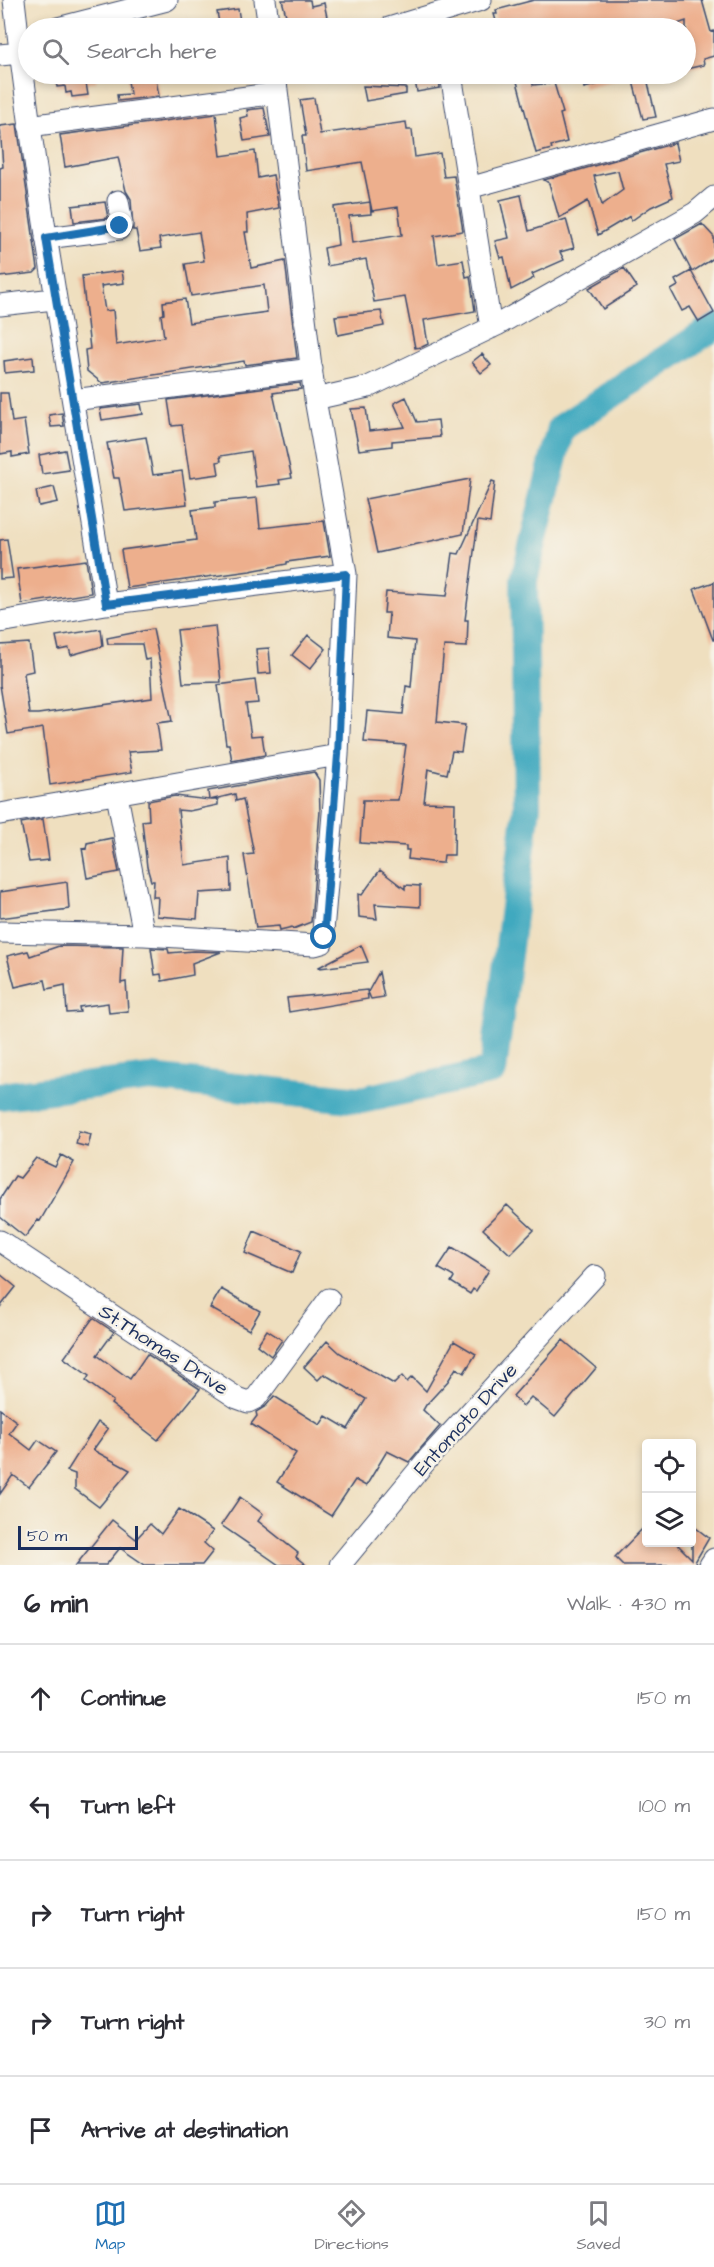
<!DOCTYPE html>
<html lang="en">
<head>
<meta charset="utf-8">
<style>
	:root { --surface:#fff; --page:#f2f2f3; --text:#2b2b33; --muted:#7c7c81; --line:#e1e1e2; --accent:#1f6fb2 }
	body { margin:0; font-family:"Architects Daughter",sans-serif; background:var(--page); color:var(--text) }
	.controls { position:absolute; right:18px; bottom:18px; display:grid; overflow:hidden; border-radius:6px; box-shadow:0 3px 9px #0003 }
	.controls button { width:54px; height:54px; display:grid; place-items:center; padding:0; border:0; border-bottom:2px solid var(--line); background:var(--surface); color:var(--text); font:30px sans-serif }
	.scale { position:absolute; left:18px; bottom:15px; width:120px; box-sizing:border-box; padding-left:6px; border:3px solid #1b2f5e; border-top:0; font-size:16px; line-height:21px; white-space:nowrap; color:#1b2f5e; -webkit-text-stroke:4px #f7f3e8; paint-order:stroke }
	.stop { position:absolute; width:18px; height:18px; margin:-14px; border:4px solid #1f6fb2; border-radius:50%; background:#fff }
	.stop.end { background:#1f6fb2; border-color:#fff; box-shadow:0 2px 6px #0008 }
	.list { margin:0; padding:0; list-style:none }
	h2 { display:flex; justify-content:space-between; align-items:center; height:78px; margin:0; padding:0 24px; font-size:26px }
	h2 small { font-size:20px; font-weight:400; color:var(--muted) }
	.list li { display:grid; grid-template-columns:39px 1fr auto; gap:18px; align-items:center; box-sizing:border-box; height:108px; padding:0 24px; border-top:2px solid var(--line) }
	.list b { display:block; font-size:22px; white-space:nowrap }
	.list em { font-size:20px; font-style:normal; color:var(--muted) }
	.icon { flex:none; width:33px; height:33px; fill:none; stroke:currentColor; stroke-width:2; stroke-linecap:round; stroke-linejoin:round }
	.map { position:relative; flex:none; width:714px; height:1565px; overflow:hidden }
	.search { position:absolute; background:var(--surface); box-shadow:0 3px 9px #0003; left:18px; right:18px; top:18px; height:66px; display:flex; align-items:center; gap:15px; box-sizing:border-box; padding:0 21px; border-radius:33px; color:var(--muted); font-size:22px }
	.sheet { height:618px; background:var(--surface) }
	nav { display:flex; justify-content:space-around; align-items:center; box-sizing:border-box; height:84px; border-top:2px solid var(--line); background:var(--surface); font-size:16px; color:var(--muted) }
	nav a { display:grid; justify-items:center; gap:3px }
	nav .on { color:var(--accent) }
	.map>svg:first-child { display:block }
	.lines { fill:none; stroke-linecap:round; stroke-linejoin:round }
	.river { stroke:#3fa9bf; stroke-width:28 }
	.building { fill:#edaf8d; fill-rule:evenodd }
	.minor-casing { stroke:#3b496d; stroke-width:23 }
	.minor { stroke:#fff; stroke-width:21 }
	.route { stroke:#1f6fb2; stroke-width:8 }
	.labels { text-anchor:middle; stroke-width:5; stroke-linejoin:round; paint-order:stroke }
	.street-label { font-size:20px; fill:#1b2f5e; stroke:#f7f3e8 }
</style>
</head>
<body>
<div class="map">
<svg width="714" height="1565" viewBox="0 0 714 1565">
	<rect width="100%" height="100%" fill="#f7f3e8"/>
	<filter id="ink" filterUnits="userSpaceOnUse"><feTurbulence type="fractalNoise" baseFrequency=".0167" numOctaves="2"/><feDisplacementMap in="SourceGraphic" scale="12" xChannelSelector="R" yChannelSelector="G"/><feConvolveMatrix kernelMatrix="1 2 1 2 8 2 1 2 1" color-interpolation-filters="sRGB"/></filter>
	<filter id="wash" filterUnits="userSpaceOnUse"><feTurbulence type="fractalNoise" baseFrequency=".008" numOctaves="4" result="noise"/><feDisplacementMap in="SourceGraphic" scale="24" xChannelSelector="R" yChannelSelector="G"/><feGaussianBlur stdDeviation="1.35" result="paint"/><feColorMatrix in="noise" values="0 0 0 0 0 0 0 0 0 0 0 0 0 0 0 0 0 1.4 0 .05"/><feComposite in="paint" operator="in"/></filter>
	<g filter="url(#wash)">
		<rect width="100%" height="100%" fill="#efdfbf"/>
		<g class="lines">
			<path class="river" d="M 0,1096 L 150,1078 L 361,1100 L 493,1071 L 527,807 L 524,580 L 561,428 L 714,327"/>
		</g>
		<g id="blocks">
			<path class="building" d="M 282,0 L 310,0 L 311,6 L 324,3 L 327,17 L 289,27 Z
				M 534,0 L 702,0 L 711,32 L 714,31 L 714,56 L 703,59 L 704,65 L 686,69 L 686,21 L 672,26 L 670,22 L 634,28 L 579,28 L 576,19 L 534,28 L 498,28 L 494,14 L 497,14 L 496,10 Z
				M 238,9 L 241,28 L 220,28 L 217,12 Z
				M 55,74 L 95,74 L 96,82 L 86,83 L 88,95 L 72,97 L 71,92 L 66,93 L 65,86 L 57,87 Z
				M 127,74 L 155,74 L 159,96 L 118,101 L 117,95 L 130,94 Z
				M 414,74 L 439,74 L 440,88 L 417,92 Z
				M 515,74 L 530,74 L 533,85 L 554,83 L 563,113 L 560,114 L 567,142 L 551,146 L 552,149 L 536,153 Z
				M 589,74 L 621,74 L 622,78 L 584,88 L 581,76 Z
				M 631,74 L 646,74 L 656,117 L 643,119 Z
				M 363,86 L 406,88 L 406,94 L 366,101 Z
				M 314,98 L 320,134 L 406,122 L 407,130 L 412,130 L 415,157 L 440,153 L 444,177 L 454,176 L 463,231 L 434,236 L 438,264 L 463,260 L 466,277 L 470,276 L 475,311 L 424,320 L 428,344 L 422,347 L 415,348 L 405,297 L 374,302 L 366,259 L 327,266 L 324,248 L 338,245 L 334,207 L 370,202 L 371,214 L 349,216 L 352,243 L 402,235 L 398,207 L 372,211 L 362,162 L 306,171 L 302,136 L 306,136 L 300,100 Z
				M 264,108 L 270,137 L 244,141 L 240,118 L 248,116 L 247,110 Z
				M 216,114 L 221,156 L 255,151 L 258,178 L 273,175 L 279,208 L 247,214 L 248,232 L 245,232 L 251,268 L 285,261 L 297,358 L 245,365 L 244,361 L 102,383 L 87,371 L 85,350 L 90,349 L 82,276 L 122,271 L 124,283 L 101,286 L 105,311 L 113,310 L 116,345 L 164,337 L 161,315 L 164,314 L 163,302 L 185,299 L 189,323 L 267,312 L 264,285 L 191,296 L 185,264 L 204,261 L 199,232 L 159,238 L 161,248 L 140,251 L 136,230 L 133,230 L 131,199 L 126,191 L 118,157 L 65,167 L 60,135 Z
				M 17,124 L 38,269 L 34,273 L 0,277 L 0,168 L 3,167 L 0,126 Z
				M 675,143 L 679,161 L 664,164 L 673,197 L 651,207 L 631,221 L 630,216 L 598,235 L 588,201 L 559,218 L 549,183 L 544,180 ZM 618,171 L 623,190 L 602,205 L 594,176 Z
				M 521,195 L 529,231 L 566,219 L 574,248 L 560,252 L 564,260 L 532,274 L 534,278 L 511,290 L 504,257 L 500,258 L 495,241 L 509,238 L 500,200 Z
				M 105,202 L 108,218 L 74,222 L 72,206 Z
				M 702,224 L 714,237 L 714,258 L 692,272 L 675,239 Z
				M 624,268 L 637,287 L 603,309 L 589,288 Z
				M 691,271 L 714,313 L 699,322 L 690,307 L 682,311 L 671,290 L 678,286 L 675,280 Z
				M 381,311 L 384,326 L 338,335 L 335,316 Z
				M 482,354 L 491,365 L 481,373 L 472,362 Z
				M 33,357 L 34,370 L 5,373 L 4,361 Z
				M 300,383 L 301,389 L 273,393 L 292,478 L 279,480 L 280,484 L 256,487 L 251,451 L 220,456 L 221,461 L 217,462 L 219,474 L 190,478 L 182,425 L 172,426 L 168,400 Z
				M 0,393 L 8,393 L 12,422 L 24,420 L 29,454 L 12,457 L 12,452 L 0,454 Z
				M 406,397 L 417,422 L 438,420 L 440,437 L 392,441 L 392,446 L 359,450 L 351,409 L 366,408 L 369,431 L 405,427 L 394,403 Z
				M 141,404 L 143,414 L 102,420 L 100,409 Z
				M 62,413 L 64,426 L 51,427 L 49,415 Z
				M 146,437 L 153,475 L 182,471 L 187,504 L 125,511 L 119,478 L 114,478 L 107,443 Z
				M 65,450 L 69,470 L 42,474 L 39,455 Z
				M 470,479 L 463,534 L 377,553 L 365,499 Z
				M 492,481 L 495,482 L 490,523 L 478,521 L 465,620 L 468,620 L 467,647 L 444,646 L 437,722 L 465,725 L 461,752 L 452,751 L 447,774 L 428,769 L 424,802 L 455,803 L 454,855 L 444,855 L 443,863 L 439,863 L 408,859 L 409,850 L 406,850 L 406,846 L 360,843 L 363,800 L 398,800 L 406,745 L 364,742 L 367,711 L 403,714 L 406,686 L 411,687 L 415,641 L 387,638 L 389,613 L 384,613 L 386,592 L 447,596 L 453,553 L 459,554 Z
				M 54,487 L 58,502 L 39,506 L 36,491 Z
				M 257,498 L 260,528 L 324,521 L 330,556 L 287,562 L 287,564 L 250,571 L 127,588 L 121,550 L 196,540 L 192,510 L 215,507 L 215,502 Z
				M 7,539 L 13,578 L 0,579 L 0,540 Z
				M 86,560 L 91,593 L 22,604 L 17,569 Z
				M 714,582 L 714,640 L 713,640 L 694,589 Z
				M 215,626 L 221,682 L 183,683 L 177,630 Z
				M 101,629 L 103,646 L 71,655 L 69,648 L 59,650 L 56,636 Z
				M 153,629 L 172,721 L 157,723 L 161,750 L 128,752 L 132,772 L 50,785 L 43,728 L 8,734 L 0,685 L 0,645 L 29,643 L 33,671 L 24,673 L 29,714 L 38,714 L 152,698 L 150,659 L 145,660 L 142,644 L 108,644 L 107,638 Z
				M 308,635 L 326,649 L 310,669 L 292,655 Z
				M 269,648 L 271,673 L 258,674 L 256,649 Z
				M 255,680 L 258,703 L 246,704 L 251,736 L 262,735 L 265,755 L 232,761 L 229,744 L 226,744 L 218,685 Z
				M 314,772 L 319,780 L 320,811 L 311,922 L 293,929 L 292,927 L 280,930 L 279,926 L 256,928 L 244,855 L 254,854 L 243,799 L 236,801 L 235,794 L 210,800 L 218,800 L 218,805 L 189,811 L 178,810 L 184,865 L 230,858 L 231,891 L 199,893 L 197,919 L 157,916 L 158,897 L 153,897 L 154,881 L 151,881 L 147,867 L 142,821 L 149,820 L 148,801 L 175,796 L 209,800 L 208,791 Z
				M 43,819 L 49,860 L 29,862 L 21,823 Z
				M 112,838 L 119,872 L 87,878 L 82,848 L 86,849 L 87,843 Z
				M 380,870 L 405,889 L 405,885 L 420,886 L 420,907 L 375,904 L 377,919 L 359,917 L 358,894 L 362,895 Z
				M 67,882 L 69,909 L 0,918 L 0,892 Z
				M 361,945 L 368,962 L 320,968 L 319,967 Z
				M 59,946 L 123,947 L 121,983 L 126,982 L 128,1011 L 109,1013 L 108,1003 L 79,1007 L 80,1012 L 67,1013 L 65,985 L 47,989 L 45,980 L 15,987 L 7,956 L 28,951 L 30,956 Z
				M 151,948 L 168,949 L 169,953 L 193,951 L 221,952 L 192,963 L 193,975 L 162,981 L 161,974 L 155,975 Z
				M 379,972 L 384,997 L 371,999 L 368,992 Z
				M 367,990 L 368,999 L 289,1012 L 287,998 Z
				M 79,1131 L 91,1134 L 88,1147 L 76,1144 Z
				M 61,1155 L 74,1162 L 40,1221 L 38,1220 L 25,1237 L 0,1217 L 0,1199 L 15,1176 L 20,1178 L 36,1158 L 55,1167 Z
				M 507,1205 L 534,1230 L 510,1254 L 483,1229 Z
				M 254,1231 L 301,1251 L 292,1273 L 245,1253 Z
				M 452,1247 L 489,1270 L 476,1291 L 473,1289 L 470,1294 L 451,1282 L 454,1277 L 438,1268 Z
				M 0,1274 L 16,1287 L 0,1307 Z
				M 221,1289 L 260,1311 L 249,1330 L 210,1308 Z
				M 93,1318 L 114,1332 L 97,1355 L 130,1379 L 147,1354 L 200,1389 L 158,1440 L 111,1404 L 113,1401 L 86,1381 L 89,1376 L 64,1358 Z
				M 267,1330 L 282,1340 L 271,1356 L 257,1345 Z
				M 563,1340 L 596,1368 L 555,1417 L 531,1397 L 523,1406 L 513,1396 Z
				M 327,1341 L 340,1353 L 394,1384 L 402,1376 L 407,1382 L 412,1377 L 426,1391 L 454,1341 L 476,1354 L 464,1373 L 456,1368 L 448,1381 L 426,1405 L 423,1410 L 440,1426 L 409,1462 L 387,1451 L 366,1486 L 355,1480 L 331,1516 L 277,1482 L 296,1453 L 251,1424 L 257,1416 L 256,1412 L 266,1406 L 274,1396 L 320,1425 L 326,1416 L 348,1429 L 366,1399 L 324,1374 L 318,1380 L 304,1367 Z
				M 0,1409 L 17,1422 L 9,1433 L 31,1450 L 38,1440 L 56,1452 L 29,1487 L 13,1475 L 0,1494 Z
				M 98,1422 L 108,1429 L 93,1450 L 130,1470 L 99,1507 L 75,1489 L 75,1474 L 67,1471 Z
				M 240,1497 L 263,1514 L 258,1521 L 298,1553 L 296,1557 L 306,1565 L 279,1565 L 221,1525 Z
				M 179,1509 L 213,1531 L 204,1543 L 213,1551 L 202,1565 L 145,1565 L 120,1548 L 106,1565 L 76,1565 L 112,1520 L 136,1539 L 150,1524 L 161,1534 Z
				M 646,1525 L 646,1542 L 675,1542 L 692,1559 L 692,1525 L 709,1538 L 695,1562 L 697,1565 L 623,1565 L 615,1557 Z"/>
		</g>
	</g>
	<g filter="url(#ink)">
		<use href="#blocks" fill-opacity="0" stroke="#3b496d" stroke-width="1.5"/>
		<g class="lines">
			<g class="minor-casing">
				<path id="minor" d="M 14,0 C 37,203 74,403 106,604
					M 265,0 L 269,28
					M 58,28 L 167,0
					M 389,28 L 481,0
					M 0,55 L 20,53
					M 451,74 L 491,328
					M 29,126 L 277,93
					M 469,188 L 714,119
					M 46,238 L 119,229 L 122,224 L 118,201
					M 0,305 L 54,299
					M 315,399 L 368,387 L 497,325 L 695,213 L 714,197
					M 73,400 L 312,369
					M 0,622 L 106,604 L 346,574
					M 117,795 L 144,935
					M 0,814 L 338,755
					M 0,932 L 144,935 L 315,945 L 322,943 L 338,755 L 346,574 L 315,399 L 275,74
					M 0,1241 L 237,1398 L 248,1402 L 256,1398 L 329,1299
					M 340,1565 L 431,1455 L 595,1276
					M 710,1565 L 714,1559"/>
			</g>
			<use href="#minor" class="minor"/>
		</g>
	</g>
	<g class="lines" filter="url(#ink)">
		<path class="route" d="M 120,226 L 46,238 L 106,604 L 346,574 L 338,755 L 324,937"/>
	</g>
	<g class="labels">
		<g class="street-label">
			<text transform="translate(164 1349) rotate(33)" y="7">St.Thomas Drive</text>
			<text transform="translate(465 1419) rotate(-48)" y="7">Entomoto Drive</text>
		</g>
	</g>
</svg>
<div class="controls">
<button><svg class="icon" aria-label="locate" viewBox="0 0 24 24"><circle cx="12" cy="12" r="6"/><path d="M12 2v4M12 18v4M2 12h4M18 12h4"/></svg></button>
<button><svg class="icon" aria-label="layers" viewBox="0 0 24 24"><path d="M12 4l9 5-9 5-9-5zM3 14l9 5 9-5"/></svg></button>
</div>
<div class="scale">50 m</div>
<div class="stop" style="left:324px;top:937px"></div>
<div class="stop end" style="left:120px;top:226px"></div>
<div class="search"><svg class="icon" aria-label="search" viewBox="0 0 24 24"><circle cx="10" cy="10" r="6"/><path d="M15 15l6 6"/></svg>Search here</div>
</div>
<section class="sheet">
<h2>6 min<small>Walk · 430 m</small></h2>
<ul class="list">
<li><svg class="icon" aria-label="ahead" viewBox="0 0 24 24"><path d="M12 20V5M6 11l6-6 6 6"/></svg><div><b>Continue</b></div><em>150 m</em></li>
<li><svg class="icon" aria-label="left" viewBox="0 0 24 24"><path d="M17 20v-9H6M10 6l-5 5 5 5"/></svg><div><b>Turn left</b></div><em>100 m</em></li>
<li><svg class="icon" aria-label="right" viewBox="0 0 24 24"><path d="M7 20v-9h11M14 6l5 5-5 5"/></svg><div><b>Turn right</b></div><em>150 m</em></li>
<li><svg class="icon" aria-label="right" viewBox="0 0 24 24"><path d="M7 20v-9h11M14 6l5 5-5 5"/></svg><div><b>Turn right</b></div><em>30 m</em></li>
<li><svg class="icon" aria-label="arrive" viewBox="0 0 24 24"><path d="M6 21V4h12l-3 4 3 4H6"/></svg><div><b>Arrive at destination</b></div></li>
</ul>
</section>
<nav>
<a class="on"><svg class="icon" aria-label="map" viewBox="0 0 24 24"><path d="M3 6l6-2 6 2 6-2v14l-6 2-6-2-6 2zM9 4v14M15 6v14"/></svg>Map</a>
<a><svg class="icon" aria-label="directions" viewBox="0 0 24 24"><path d="M12 3l9 9-9 9-9-9zM9 14v-3h6M13 9l2 2-2 2"/></svg>Directions</a>
<a><svg class="icon" aria-label="saved" viewBox="0 0 24 24"><path d="M7 4h10v16l-5-4-5 4z"/></svg>Saved</a>
</nav>
</body>
</html>
